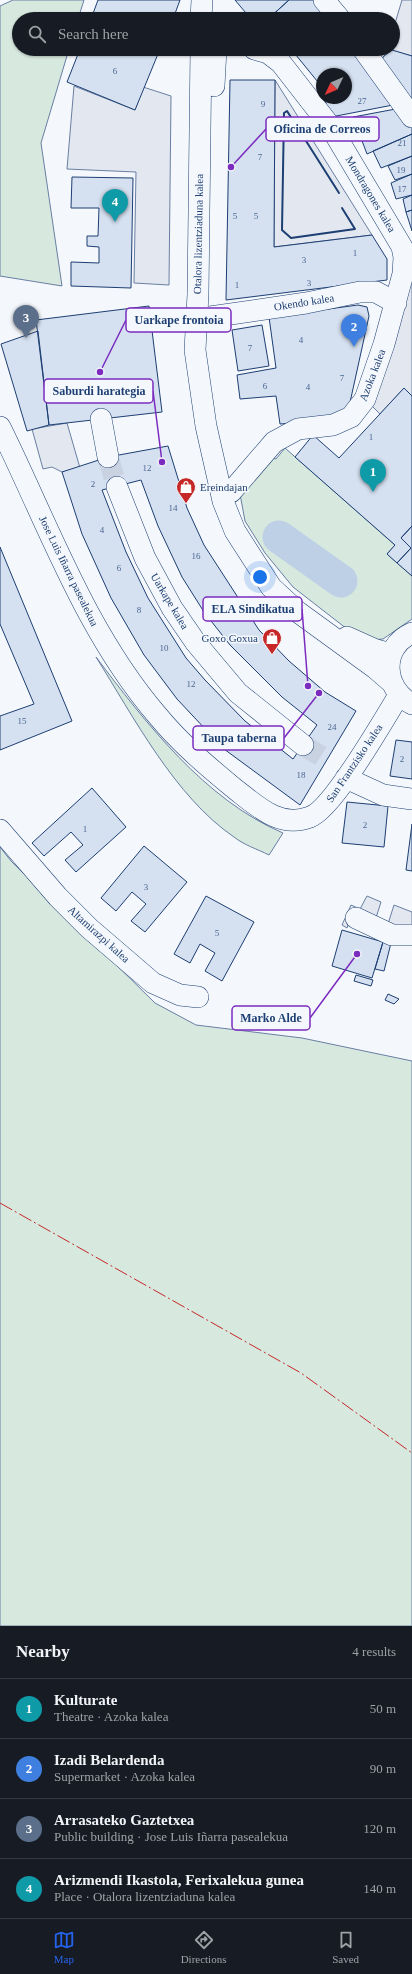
<!DOCTYPE html>
<html lang="en">
<head>
<meta charset="utf-8">
<style>
	:root { --surface:#171b24; --page:#20242c; --text:#f1f3f6; --muted:#9ea1a6; --line:#363941; --accent:#2563eb }
	body { margin:0; font-family:Georgia,serif; background:var(--page); color:var(--text) }
	.compass { position:absolute; left:316px; top:68px; width:36px; height:36px; border-radius:50%; background:var(--surface); box-shadow:0 1px 3px #0004; rotate:226deg }
	.you { position:absolute; left:260px; top:577px; width:14px; height:14px; margin:-10px; border:3px solid #fff; border-radius:50%; background:#1a73e8; box-shadow:0 0 0 6px #1a73e833 }
	.badge { display:grid; place-items:center; width:26px; height:26px; border-radius:50%; background:var(--accent); color:#fff; font-size:13px; font-weight:700 }
	.pin { position:absolute; translate:-50% -33px; filter:drop-shadow(0 1px 2px #0008) }
	.pin::after { content:''; position:absolute; top:21px; width:14px; height:12px; background:inherit; clip-path:polygon(0 0,100% 0,50% 100%) }
	.list { margin:0; padding:0; list-style:none }
	h2 { display:flex; justify-content:space-between; align-items:center; height:52px; margin:0; padding:0 16px; font-size:17px }
	h2 small { font-size:13px; font-weight:400; color:var(--muted) }
	.list li { display:grid; grid-template-columns:26px 1fr auto; gap:12px; align-items:center; box-sizing:border-box; height:60px; padding:0 16px; border-top:1px solid var(--line) }
	.list b { display:block; font-size:15px; white-space:nowrap }
	.list p { margin:0; font-size:13px; white-space:nowrap; color:var(--muted) }
	.list em { font-size:13px; font-style:normal; color:var(--muted) }
	.icon { flex:none; width:22px; height:22px; fill:none; stroke:currentColor; stroke-width:2; stroke-linecap:round; stroke-linejoin:round }
	.map { position:relative; flex:none; width:412px; height:1626px; overflow:hidden }
	.search { position:absolute; background:var(--surface); box-shadow:0 1px 3px #0004; left:12px; right:12px; top:12px; height:44px; display:flex; align-items:center; gap:10px; box-sizing:border-box; padding:0 14px; border-radius:22px; color:var(--muted); font-size:15px }
	.sheet { height:292px; background:var(--surface) }
	nav { display:flex; justify-content:space-around; align-items:center; box-sizing:border-box; height:56px; border-top:1px solid var(--line); background:var(--surface); font-size:11px; color:var(--muted) }
	nav a { display:grid; justify-items:center; gap:2px }
	nav .on { color:var(--accent) }
	.map>svg:first-child { display:block }
	.green { fill:#d7e8df; stroke:#687fa3 }
	.parking { fill:#e3e8f0; stroke:#687fa3 }
	.lines { fill:none; stroke-linecap:round; stroke-linejoin:round }
	.river { stroke:#bed0e5; stroke-width:33 }
	.building { fill:#d5e0f0; stroke:#1d3f73; fill-rule:evenodd }
	.minor-tunnel { stroke:#c9d2e0; stroke-width:21; stroke-dasharray:21 10; stroke-linecap:butt }
	.minor-casing { stroke:#1d3f73; stroke-width:22 }
	.minor { stroke:#f4f7fb; stroke-width:21 }
	.wall { stroke:#1d3f73; stroke-width:2 }
	.power { stroke:#c62828; stroke-width:1; stroke-dasharray:14 3 2 3; stroke-linecap:butt }
	.labels { text-anchor:middle; stroke-width:3; stroke-linejoin:round; paint-order:stroke }
	.number-label { font-size:9px; fill:#4b6792 }
	.street-label { font-size:11px; fill:#1d3f73; stroke:#f4f7fb }
	.poi-label { font-size:11px; fill:#1d3f73; stroke:#f4f7fb; text-anchor:start }
	.leader { fill:none; stroke:#7b2cbf; stroke-width:1.5 }
	.callout-dot { fill:#7b2cbf; stroke:#f4f7fb; stroke-width:1.5 }
	.callout { fill:#f4f7fb; stroke:#7b2cbf; stroke-width:1.5 }
	.callout-label { font-size:12px; text-anchor:middle; font-weight:bold; fill:#1d3f73 }
</style>
</head>
<body>
<div class="map">
<svg width="412" height="1626" viewBox="0 0 412 1626">
	<rect width="100%" height="100%" fill="#f4f7fb"/>
	<path class="green" d="M 13,0 L 84,0 L 78,19 L 19,19 L 19,49 L 69,49 L 41,143 L 62,286 L 0,276 L 0,6 Z
		M 285,448 L 395,545 L 387,554 L 412,576 L 412,619 L 383,639 L 372,640 L 356,636 L 293,587 L 265,553 L 245,521 L 240,494 L 270,457 L 276,459 Z
		M 96,657 C 145,722 205,800 283,833 L 269,855 C 257,849 244,845 234,837 C 175,797 133,716 96,657 Z
		M 0,847 L 11,861 L 155,1003 L 196,1025 L 302,1038 L 412,1061 L 412,1626 L 0,1626 Z"/>
	<path class="parking" d="M 402,0 L 412,0 L 412,56 L 387,49 L 393,49 L 393,30 Z
		M 275,80 L 372,235 L 274,247 Z
		M 74,86 L 135,110 L 143,87 L 171,96 L 169,285 L 134,283 L 136,172 L 67,169 Z
		M 412,250 L 412,396 L 404,388 L 380,414 L 365,399 Z
		M 67,423 L 80,468 L 62,472 L 52,467 L 43,469 L 32,429 Z
		M 367,896 L 381,902 L 375,921 L 387,927 L 394,905 L 412,912 L 412,925 L 395,942 L 349,922 L 347,928 L 342,925 L 351,905 L 360,909 Z"/>
	<g class="lines">
		<path class="river" d="M 279,537 L 341,581"/>
	</g>
	<path class="building" d="M 98,0 L 180,0 L 173,19 L 91,19 Z
		M 235,0 L 289,0 L 268,19 L 251,19 Z
		M 289,0 L 313,0 L 330,19 L 268,19 Z
		M 80,49 L 160,49 L 135,110 L 67,82 Z
		M 291,49 L 354,49 L 393,105 L 331,117 L 325,101 L 333,99 L 335,101 L 339,98 L 346,98 L 346,74 L 322,74 L 322,87 Z
		M 392,50 L 412,56 L 412,105 L 380,62 L 384,56 Z
		M 230,80 L 275,80 L 274,247 L 372,235 L 387,259 L 387,280 L 226,300 Z
		M 401,108 L 412,126 L 412,134 L 367,154 L 353,117 Z
		M 412,134 L 412,156 L 381,168 L 373,151 Z
		M 412,156 L 412,174 L 395,180 L 388,166 Z
		M 412,174 L 412,195 L 396,199 L 391,183 Z
		M 72,177 L 133,178 L 131,288 L 71,286 L 71,262 L 99,263 L 99,247 L 87,246 L 87,236 L 98,236 L 99,208 L 71,208 Z
		M 412,195 L 412,210 L 406,212 L 403,199 Z
		M 412,210 L 412,231 L 406,212 Z
		M 358,305 L 367,307 L 369,316 L 349,407 L 335,420 L 280,424 L 276,396 L 240,399 L 237,375 L 276,368 L 269,317 Z
		M 149,306 L 162,412 L 49,425 L 36,320 Z
		M 262,325 L 269,366 L 238,371 L 232,330 Z
		M 38,331 L 49,425 L 27,431 L 1,344 Z
		M 404,388 L 412,396 L 412,526 L 401,538 L 411,548 L 397,563 L 387,554 L 395,545 L 295,457 L 313,435 L 339,458 Z
		M 168,446 L 187,508 L 204,545 L 259,630 L 289,661 L 325,692 L 356,711 L 300,805 L 224,749 L 177,699 L 144,655 L 111,598 L 82,534 L 62,472 L 108,457 ZM 141,480 L 158,526 L 182,577 L 204,612 L 230,645 L 282,697 L 317,725 L 293,759 L 245,721 L 205,680 L 186,658 L 148,598 L 126,552 L 102,490 Z
		M 412,526 L 412,576 L 397,563 L 411,548 L 401,538 Z
		M 0,547 L 72,721 L 0,750 L 0,716 L 34,704 L 0,624 Z
		M 396,740 L 412,742 L 412,779 L 390,776 Z
		M 92,788 L 126,827 L 76,872 L 65,860 L 83,845 L 71,832 L 44,856 L 32,843 Z
		M 347,802 L 388,806 L 384,847 L 342,843 Z
		M 412,824 L 412,871 L 406,870 Z
		M 144,846 L 187,882 L 145,932 L 131,921 L 146,904 L 132,892 L 116,911 L 101,898 Z
		M 206,896 L 254,922 L 222,981 L 205,971 L 215,953 L 200,944 L 190,963 L 174,954 Z
		M 342,930 L 383,942 L 372,978 L 332,966 Z
		M 383,942 L 391,943 L 384,971 L 375,969 Z
		M 356,975 L 373,980 L 371,986 L 354,981 Z
		M 388,994 L 399,999 L 394,1004 L 385,1000 Z"/>
	<g class="lines">
		<path class="minor-tunnel" d="M 108,457 L 117,487
			M 303,745 L 327,760"/>
		<g class="minor-casing">
			<path id="minor" d="M 324,0 L 340,19
				M 201,19 L 202,0
				M 201,49 L 198,294 L 195,350 L 206,426 L 223,501 L 235,531 L 271,587 L 298,612 L 375,668 L 390,681
				M 363,49 L 412,117
				M 214,86 L 216,49
				M 210,317 L 306,303 L 360,292 L 376,292 L 396,303
				M 101,419 L 108,457
				M 0,427 C 48,524 85,631 157,715 C 180,743 207,766 235,789 C 257,806 280,829 310,817 C 333,809 384,719 399,695
				M 117,487 L 145,558 L 172,608 L 196,643 L 238,693 L 303,745
				M 231,492 L 274,442 L 298,429 L 333,425 L 351,417 L 365,399 L 384,344 L 403,274 L 404,257 L 402,247 L 330,126 L 281,63 L 268,53 L 254,49
				M 412,633 C 380,647 383,689 412,704
				M 347,637 L 376,650 L 391,654
				M 346,778 L 383,795 L 412,799
				M 0,830 L 58,897 L 89,928 L 153,983 L 180,995 L 198,997
				M 356,918 L 392,935 L 412,935"/>
		</g>
		<use href="#minor" class="minor"/>
		<path class="wall" d="M 339,193 L 287,111 L 284,113 L 282,230 L 291,238 L 355,229 L 342,208"/>
		<path class="power" d="M 0,1203 L 301,1373 L 412,1453"/>
	</g>
	<defs>
		<g id="shop-pin" transform="scale(1)"><path d="M0 17L-7.5 6A9.5 9.5 0 1 1 7.5 6Z" fill="#c62828" stroke="#f4f7fb"/><path d="M-5-2.5h2.3a2.7 3.5 0 0 1 5.4 0H5L5.5 6h-11ZM-1.5-2.5h3a1.5 2.3 0 0 0-3 0Z" fill="#fff"/></g>
	</defs>
	<g fill-rule="evenodd">
		<use href="#shop-pin" x="186" y="487"/>
		<use href="#shop-pin" x="272" y="638"/>
	</g>
	<g class="labels">
		<g class="number-label">
			<text x="115" y="74">6</text>
			<text x="362" y="104">27</text>
			<text x="263" y="107">9</text>
			<text x="402" y="146">21</text>
			<text x="260" y="160">7</text>
			<text x="401" y="173">19</text>
			<text x="402" y="192">17</text>
			<text x="235" y="219">5</text>
			<text x="256" y="219">5</text>
			<text x="355" y="256">1</text>
			<text x="304" y="263">3</text>
			<text x="309" y="286">3</text>
			<text x="237" y="288">1</text>
			<text x="301" y="343">4</text>
			<text x="250" y="351">7</text>
			<text x="342" y="381">7</text>
			<text x="265" y="389">6</text>
			<text x="308" y="390">4</text>
			<text x="371" y="440">1</text>
			<text x="147" y="471">12</text>
			<text x="93" y="487">2</text>
			<text x="173" y="511">14</text>
			<text x="102" y="533">4</text>
			<text x="196" y="559">16</text>
			<text x="119" y="571">6</text>
			<text x="139" y="613">8</text>
			<text x="164" y="651">10</text>
			<text x="191" y="687">12</text>
			<text x="22" y="724">15</text>
			<text x="332" y="730">24</text>
			<text x="402" y="762">2</text>
			<text x="301" y="778">18</text>
			<text x="365" y="828">2</text>
			<text x="85" y="832">1</text>
			<text x="146" y="890">3</text>
			<text x="217" y="936">5</text>
		</g>
		<g class="street-label">
			<text transform="translate(371 194) rotate(59)" y="4">Mondragones kalea</text>
			<text transform="translate(198 234) rotate(-89)" y="4">Otalora lizentziaduna kalea</text>
			<text transform="translate(304 302) rotate(-9)" y="4">Okendo kalea</text>
			<text transform="translate(372 375) rotate(-69)" y="4">Azoka kalea</text>
			<text transform="translate(69 571) rotate(64)" y="4">Jose Luis Iñarra pasealekua</text>
			<text transform="translate(170 601) rotate(59)" y="4">Uarkape kalea</text>
			<text transform="translate(354 763) rotate(-56)" y="4">San Frantzisko kalea</text>
			<text transform="translate(99 934) rotate(42)" y="4">Altamirazpi kalea</text>
		</g>
		<g class="poi-label">
			<text x="200" y="491">Ereindajan</text>
			<text x="258" y="642" text-anchor="end">Goxo Goxua</text>
		</g>
	</g>
	<path class="leader" d="M231 167L266 129M100 372L126 320M162 462L153 391M308 686L302 609M319 693L284 738M357 954L310 1018"/>
	<g class="callout-dot">
		<circle cx="231" cy="167" r="4"/>
		<circle cx="100" cy="372" r="4"/>
		<circle cx="162" cy="462" r="4"/>
		<circle cx="308" cy="686" r="4"/>
		<circle cx="319" cy="693" r="4"/>
		<circle cx="357" cy="954" r="4"/>
	</g>
	<g class="callout">
		<rect x="266" y="117" width="113" height="24" rx="4"/>
		<rect x="126" y="308" width="105" height="24" rx="4"/>
		<rect x="44" y="379" width="109" height="24" rx="4"/>
		<rect x="203" y="597" width="99" height="24" rx="4"/>
		<rect x="193" y="726" width="91" height="24" rx="4"/>
		<rect x="232" y="1006" width="78" height="24" rx="4"/>
	</g>
	<g class="callout-label">
		<text x="322" y="133">Oficina de Correos</text>
		<text x="179" y="324">Uarkape frontoia</text>
		<text x="99" y="395">Saburdi harategia</text>
		<text x="253" y="613">ELA Sindikatua</text>
		<text x="239" y="742">Taupa taberna</text>
		<text x="271" y="1022">Marko Alde</text>
	</g>
</svg>
<svg class="compass" viewBox="-18 -18 36 36"><path d="M0-13l5 13h-10z" fill="#e53935"/><path d="M0 13l5-13h-10z" fill="#9ea1a6"/></svg>
<div class="you"></div>
<div class="pin badge" style="left:373px;top:492px;background:#0f9aa8">1</div>
<div class="pin badge" style="left:354px;top:347px;background:#3f7fe0">2</div>
<div class="pin badge" style="left:26px;top:338px;background:#5c6f8a">3</div>
<div class="pin badge" style="left:115px;top:222px;background:#0f9aa8">4</div>
<div class="search"><svg class="icon" aria-label="search" viewBox="0 0 24 24"><circle cx="10" cy="10" r="6"/><path d="M15 15l6 6"/></svg>Search here</div>
</div>
<section class="sheet">
<h2>Nearby<small>4 results</small></h2>
<ul class="list">
<li><span class="badge" style="background:#0f9aa8">1</span><div><b>Kulturate</b><p>Theatre · Azoka kalea</p></div><em>50 m</em></li>
<li><span class="badge" style="background:#3f7fe0">2</span><div><b>Izadi Belardenda</b><p>Supermarket · Azoka kalea</p></div><em>90 m</em></li>
<li><span class="badge" style="background:#5c6f8a">3</span><div><b>Arrasateko Gaztetxea</b><p>Public building · Jose Luis Iñarra pasealekua</p></div><em>120 m</em></li>
<li><span class="badge" style="background:#0f9aa8">4</span><div><b>Arizmendi Ikastola, Ferixalekua gunea</b><p>Place · Otalora lizentziaduna kalea</p></div><em>140 m</em></li>
</ul>
</section>
<nav>
<a class="on"><svg class="icon" aria-label="map" viewBox="0 0 24 24"><path d="M3 6l6-2 6 2 6-2v14l-6 2-6-2-6 2zM9 4v14M15 6v14"/></svg>Map</a>
<a><svg class="icon" aria-label="directions" viewBox="0 0 24 24"><path d="M12 3l9 9-9 9-9-9zM9 14v-3h6M13 9l2 2-2 2"/></svg>Directions</a>
<a><svg class="icon" aria-label="saved" viewBox="0 0 24 24"><path d="M7 4h10v16l-5-4-5 4z"/></svg>Saved</a>
</nav>
</body>
</html>
